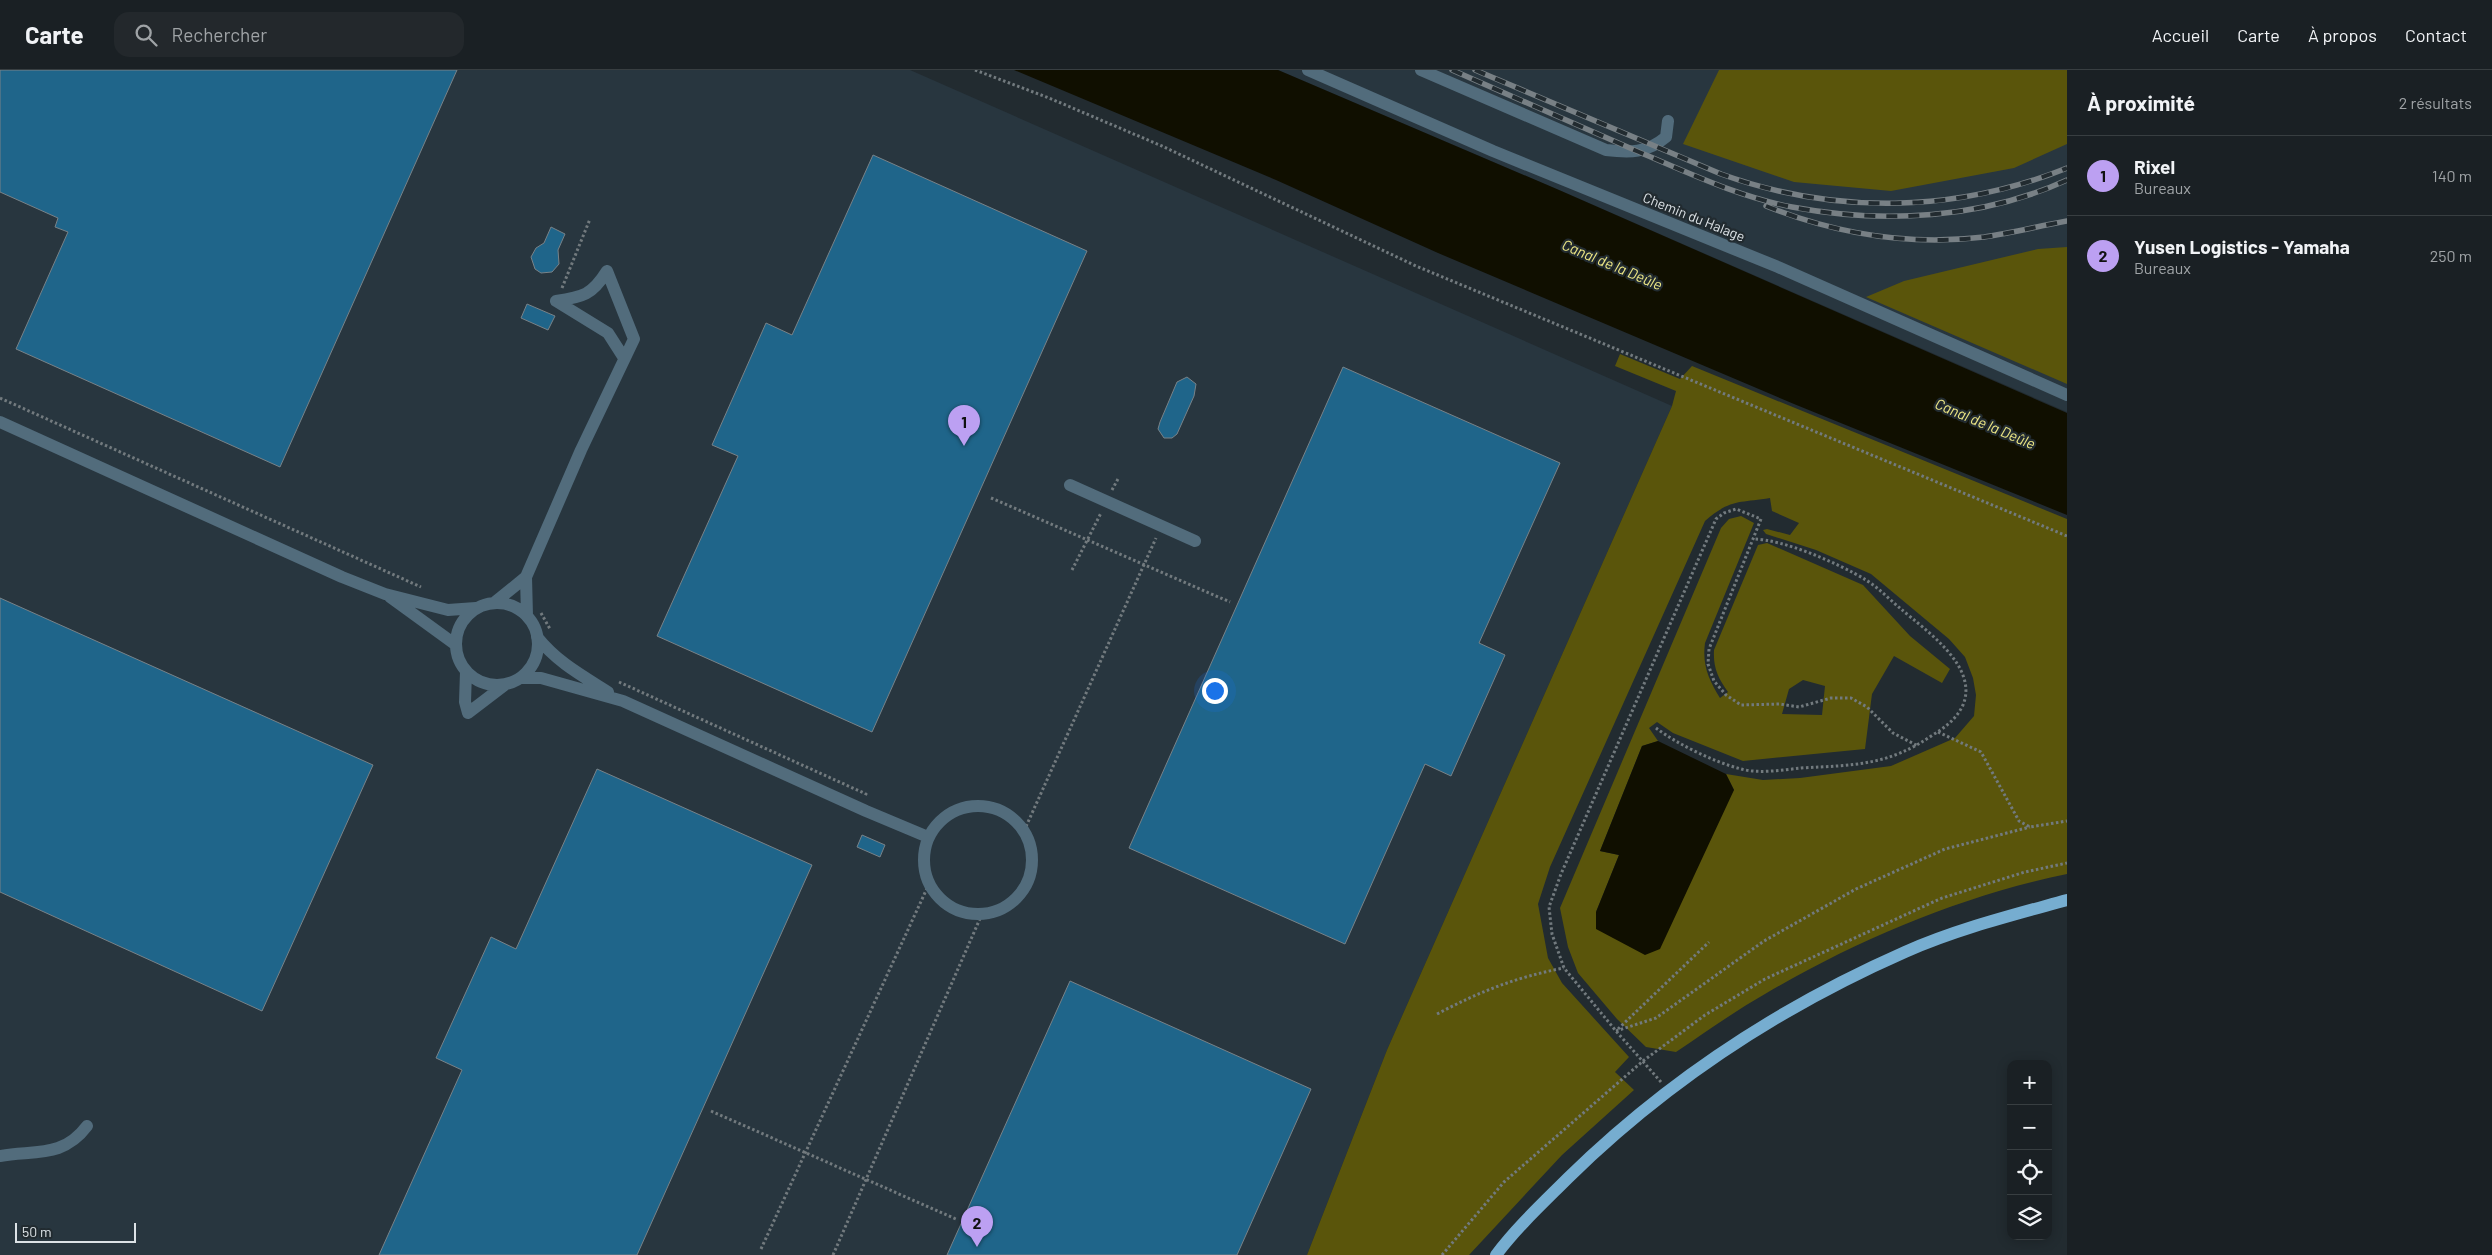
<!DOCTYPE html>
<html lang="fr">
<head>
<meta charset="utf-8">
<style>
	:root { --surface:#1a2024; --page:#23282c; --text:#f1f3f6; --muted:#9fa3a6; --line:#383e41; --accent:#bca0f2 }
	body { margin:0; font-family:Barlow,sans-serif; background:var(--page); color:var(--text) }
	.controls { position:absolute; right:15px; bottom:15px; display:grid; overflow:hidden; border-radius:10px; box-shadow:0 2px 12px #0003 }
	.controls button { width:45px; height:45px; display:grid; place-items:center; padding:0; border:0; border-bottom:1px solid var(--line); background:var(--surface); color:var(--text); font:25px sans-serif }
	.scale { position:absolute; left:15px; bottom:12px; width:121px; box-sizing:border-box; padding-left:5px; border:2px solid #dce2e6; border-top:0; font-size:14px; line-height:18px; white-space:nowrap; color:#dce2e6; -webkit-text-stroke:4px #222b30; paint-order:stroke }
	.you { position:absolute; left:1214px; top:620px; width:18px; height:18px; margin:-12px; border:4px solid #fff; border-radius:50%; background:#1a73e8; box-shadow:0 0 0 8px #1a73e833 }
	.badge { display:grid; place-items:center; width:32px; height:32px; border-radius:50%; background:var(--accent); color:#111; font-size:16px; font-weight:700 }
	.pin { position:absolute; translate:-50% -41px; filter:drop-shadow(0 1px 2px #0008) }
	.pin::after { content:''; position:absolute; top:26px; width:18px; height:15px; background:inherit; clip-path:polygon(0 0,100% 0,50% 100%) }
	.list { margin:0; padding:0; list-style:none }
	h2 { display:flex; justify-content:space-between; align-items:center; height:65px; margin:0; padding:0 20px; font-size:21px }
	h2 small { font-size:16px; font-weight:400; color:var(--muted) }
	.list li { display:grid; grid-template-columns:32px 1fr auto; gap:15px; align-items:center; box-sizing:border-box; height:80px; padding:0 20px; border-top:1px solid var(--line) }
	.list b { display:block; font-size:19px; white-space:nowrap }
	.list p { margin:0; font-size:16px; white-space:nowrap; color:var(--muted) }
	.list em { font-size:16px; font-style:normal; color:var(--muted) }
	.icon { flex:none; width:28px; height:28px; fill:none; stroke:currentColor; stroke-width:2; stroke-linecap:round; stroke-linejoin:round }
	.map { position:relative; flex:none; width:2067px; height:1185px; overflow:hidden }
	header { display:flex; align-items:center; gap:30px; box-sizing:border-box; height:70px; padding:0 25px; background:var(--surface); border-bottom:1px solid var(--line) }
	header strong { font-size:24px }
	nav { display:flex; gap:28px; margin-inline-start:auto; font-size:18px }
	.search { width:350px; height:45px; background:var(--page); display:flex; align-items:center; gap:12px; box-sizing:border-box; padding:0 18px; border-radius:15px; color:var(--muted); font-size:19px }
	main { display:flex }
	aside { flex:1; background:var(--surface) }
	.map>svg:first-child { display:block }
	.built { fill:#28363f }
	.green { fill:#5a550b; fill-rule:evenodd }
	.water { fill:#100f00 }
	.building { fill:#1f658a; stroke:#788288 }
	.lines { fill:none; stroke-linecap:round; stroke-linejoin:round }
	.path { stroke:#727a7e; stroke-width:3; stroke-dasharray:2.5 2.5; stroke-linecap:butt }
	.minor { stroke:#526c7c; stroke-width:12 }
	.major { stroke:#76add0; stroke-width:12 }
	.rail-casing { stroke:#788085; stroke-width:5.5 }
	.rail { stroke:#222b30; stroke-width:4; stroke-dasharray:11; stroke-linecap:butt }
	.labels { text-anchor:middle; stroke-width:4.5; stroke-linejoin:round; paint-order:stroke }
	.street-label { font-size:14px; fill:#dce2e6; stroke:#222b30 }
	.water-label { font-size:15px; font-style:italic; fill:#ede785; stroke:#222b30 }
</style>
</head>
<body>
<header>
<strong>Carte</strong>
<div class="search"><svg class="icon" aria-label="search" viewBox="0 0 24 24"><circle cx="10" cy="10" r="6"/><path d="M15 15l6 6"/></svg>Rechercher</div>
<nav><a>Accueil</a><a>Carte</a><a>À propos</a><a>Contact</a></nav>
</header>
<main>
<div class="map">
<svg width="2067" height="1185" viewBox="0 0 2067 1185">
	<rect width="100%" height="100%" fill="#222b30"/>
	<path class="built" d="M 0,0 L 910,0 L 1672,336 L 1387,980 L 1307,1185 L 0,1185 Z
		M 1278,0 L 2067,0 L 2067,342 L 1559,120 Z"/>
	<path class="green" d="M 1719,0 L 2067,0 L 2067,74 L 2014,98 L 1891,121 L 1794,112 L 1683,74 Z
		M 2067,177 L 2067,314 L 1866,227 L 1904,211 L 2038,179 Z
		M 1620,284 L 1680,309 L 1692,296 L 2067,449 L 2067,804 C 1961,826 1859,869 1765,924 C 1735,941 1706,962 1676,982 L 1646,977 L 1617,949 L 1578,903 L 1568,877 L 1560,838 L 1721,458 L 1729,449 L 1741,446 L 1754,453 L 1705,573 C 1702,595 1709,610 1720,628 L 1728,622 C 1718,608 1713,598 1714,580 L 1758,475 L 1767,473 L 1863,515 L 1910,566 L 1950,599 L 1942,613 L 1894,586 L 1872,624 L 1865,679 L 1743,691 L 1673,663 L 1657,652 L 1649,658 L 1658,671 L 1642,676 L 1600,781 L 1619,785 L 1596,842 L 1734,720 L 1726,704 L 1763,710 L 1800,708 L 1891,696 L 1955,668 L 1974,646 L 1976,625 L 1973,608 L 1965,587 L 1949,569 L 1871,504 L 1816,480 L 1766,464 L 1763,460 L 1767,459 L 1790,465 L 1799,453 L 1772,441 L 1770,428 C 1739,433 1730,429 1705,451 L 1550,797 L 1538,834 L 1548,888 L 1562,913 L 1629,987 L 1615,1002 L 1634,1020 L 1562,1085 L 1469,1185 L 1307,1185 L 1387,980 L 1672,336 L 1676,321 L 1615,296 ZM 1803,610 L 1825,616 L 1822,645 L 1782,644 L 1789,619 Z"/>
	<path class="water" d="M 1014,0 L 1278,0 L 1559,120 L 2067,343 L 2067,445 L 1794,334 L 1438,183 L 1276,110 Z
		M 1658,671 L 1726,704 L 1734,720 L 1660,879 L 1645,885 L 1596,859 L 1596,842 L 1619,785 L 1600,781 L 1642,676 Z"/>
	<path class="building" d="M 0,0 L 457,0 L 280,397 L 16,279 L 68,162 L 55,157 L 58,148 L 0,122 Z
		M 873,85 L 1087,181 L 872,662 L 657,566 L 738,386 L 712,375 L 766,253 L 792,265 Z
		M 551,157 L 565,164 L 558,180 L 559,194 L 552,202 L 541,203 L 535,199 L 531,187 L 536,178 L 544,173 Z
		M 527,234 L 555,246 L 548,260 L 521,248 Z
		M 1343,297 L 1560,393 L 1479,573 L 1505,585 L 1451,706 L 1425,694 L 1345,874 L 1129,778 Z
		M 1187,307 L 1196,314 L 1194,326 L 1177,364 L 1172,368 L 1164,368 L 1158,359 L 1160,352 L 1177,312 Z
		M 0,528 L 373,695 L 262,941 L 0,822 Z
		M 597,699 L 812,795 L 637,1185 L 379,1185 L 462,1000 L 436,988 L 491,867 L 516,879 Z
		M 862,765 L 885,775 L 880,787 L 857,777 Z
		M 1070,911 L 1311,1019 L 1237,1185 L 947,1185 Z"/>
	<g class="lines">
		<path class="path" d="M 975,0 L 1049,28 L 1162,76 L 1416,196 L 2067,466
			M 562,218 L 590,149
			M 0,328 L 421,517
			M 1112,420 L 1119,407
			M 991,428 L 1230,532
			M 1072,500 L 1101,443
			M 541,543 L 550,559
			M 619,612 L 866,724 L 865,726
			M 1656,658 C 1677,674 1714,692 1741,699 C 1759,704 1782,700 1801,698 C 1854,695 1889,696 1934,664 C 1946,657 1957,648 1963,635 C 1979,596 1925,560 1901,539 C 1890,530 1879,518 1866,510 C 1840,494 1783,469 1753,469
			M 1938,662 L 1981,682 L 2019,751 L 2030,757 L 2067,751
			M 1024,761 L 1156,468
			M 1437,944 C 1479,922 1516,907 1564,898
			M 1618,959 L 1709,872
			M 1616,961 L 1656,948 L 1764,871 L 1856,819 L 1945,779 L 2030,757
			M 1661,1012 L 1616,961 L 1564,898 L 1552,864 L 1549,837 L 1561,804 L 1716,449 L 1724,443 L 1736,439 L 1761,449 L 1709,579 L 1708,594 L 1714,611 L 1726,625 L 1741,635 L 1780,634 L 1799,637 L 1831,628 L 1851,628 L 1867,637 L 1893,663 L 1918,676
			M 711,1041 L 958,1150
			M 761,1179 L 929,814
			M 833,1185 L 982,844
			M 1442,1185 L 1504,1112 L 1643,991 L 1705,945 L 1765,909 L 1942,828 L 2025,802 L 2067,793"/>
		<path class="minor" d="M 1308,0 L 1493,81 L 1778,197 L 2067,325
			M 1421,0 L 1606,80 C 1630,83 1647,83 1666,67 L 1668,51
			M 556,231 L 608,263 L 624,288
			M 556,231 C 583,227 592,225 607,201
			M 0,352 L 342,507 L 385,524 L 448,540 L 476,538
			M 1070,415 L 1195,471
			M 390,527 L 456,575
			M 494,533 L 526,507
			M456 574a41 41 0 1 1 82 0a41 41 0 1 1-82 0Z
			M 527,546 L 526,507 L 581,380 L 634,269 L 607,201
			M 537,567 C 557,592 581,605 608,622
			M 466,602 L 465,632 L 468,643 L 506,614
			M 520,608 L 541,608 L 623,631 L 866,741 L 928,767
			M924 790a54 54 0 1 1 108 0a54 54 0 1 1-108 0Z
			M 0,1086 C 35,1080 63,1088 87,1056"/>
		<path class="major" d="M 1496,1185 C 1517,1157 1543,1133 1568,1108 C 1665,1013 1780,937 1905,882 C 1957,859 2013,845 2067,830"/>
		<g class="rail-casing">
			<path id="rail" d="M 1452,0 C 1514,27 1577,55 1639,82 C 1689,103 1739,127 1792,137 C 1883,154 1982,149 2067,110
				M 1475,0 L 1721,104 C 1835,145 1955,143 2067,98
				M 1766,136 C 1836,164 1909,176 1984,167 C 2012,163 2039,156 2067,151"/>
		</g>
		<use href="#rail" class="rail"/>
	</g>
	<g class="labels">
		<g class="street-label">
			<text transform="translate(1694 147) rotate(22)" y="5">Chemin du Halage</text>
		</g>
		<g class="water-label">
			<text transform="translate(1612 195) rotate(23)" y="5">Canal de la Deûle</text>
			<text transform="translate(1985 354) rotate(23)" y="5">Canal de la Deûle</text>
		</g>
	</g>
</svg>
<div class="controls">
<button>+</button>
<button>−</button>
<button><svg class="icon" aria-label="locate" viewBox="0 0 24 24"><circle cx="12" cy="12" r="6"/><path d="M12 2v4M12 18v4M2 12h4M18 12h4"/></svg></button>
<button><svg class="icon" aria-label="layers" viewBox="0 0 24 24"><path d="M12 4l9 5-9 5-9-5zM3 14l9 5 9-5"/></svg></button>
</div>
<div class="scale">50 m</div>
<div class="you"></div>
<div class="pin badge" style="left:964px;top:376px">1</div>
<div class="pin badge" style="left:977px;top:1177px">2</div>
</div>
<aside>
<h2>À proximité<small>2 résultats</small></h2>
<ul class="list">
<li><span class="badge">1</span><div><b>Rixel</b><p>Bureaux</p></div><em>140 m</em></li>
<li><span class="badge">2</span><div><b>Yusen Logistics - Yamaha</b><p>Bureaux</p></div><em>250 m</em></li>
</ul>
</aside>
</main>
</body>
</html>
